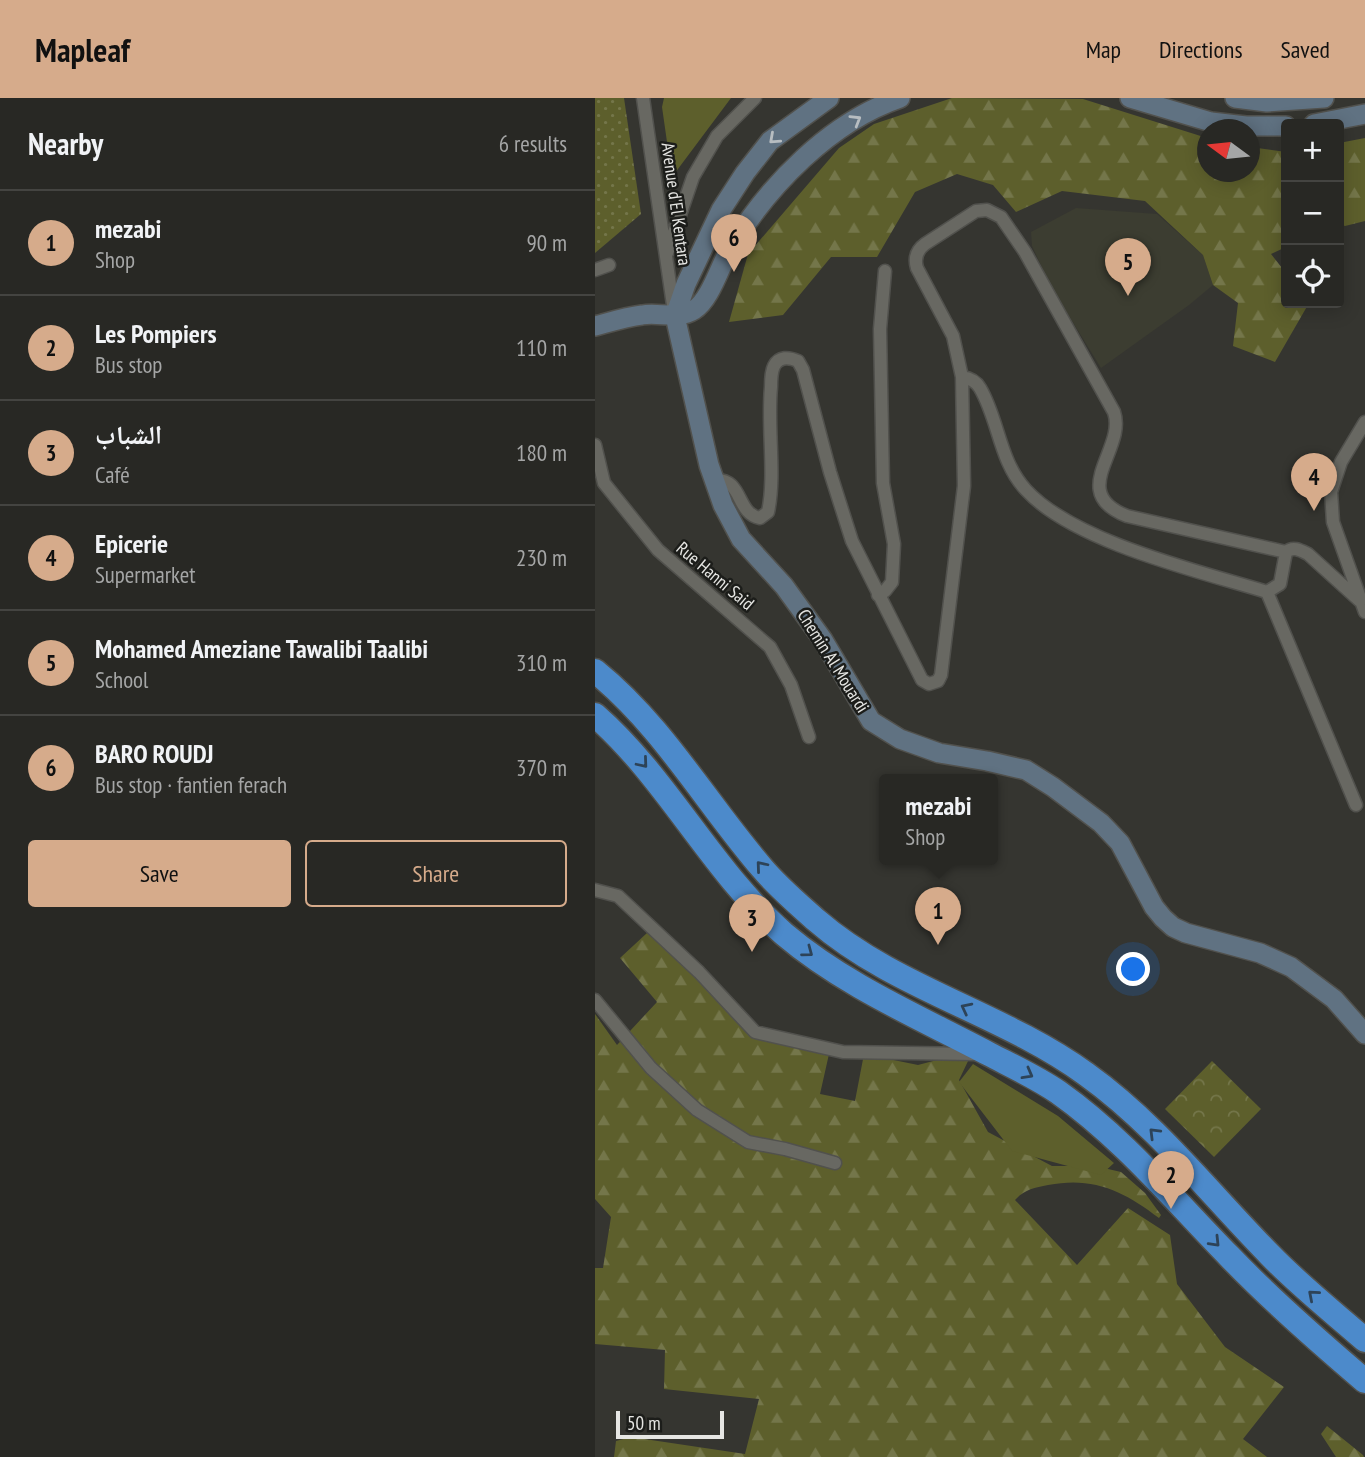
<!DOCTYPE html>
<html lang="en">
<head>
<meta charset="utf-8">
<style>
	:root { --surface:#282824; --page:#30302c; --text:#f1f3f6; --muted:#a5a6a6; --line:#444441; --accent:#d6ab8b }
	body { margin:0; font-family:"PT Sans Narrow","Noto Naskh Arabic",sans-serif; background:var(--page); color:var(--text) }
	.controls { position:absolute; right:21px; top:21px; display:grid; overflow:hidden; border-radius:7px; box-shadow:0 4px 18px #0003 }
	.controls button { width:63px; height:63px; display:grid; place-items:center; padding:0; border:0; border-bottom:2px solid var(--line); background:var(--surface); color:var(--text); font:35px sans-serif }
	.compass { position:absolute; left:602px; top:21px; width:63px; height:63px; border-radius:50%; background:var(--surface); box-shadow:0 4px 18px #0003; rotate:285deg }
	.scale { position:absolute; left:21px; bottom:18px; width:108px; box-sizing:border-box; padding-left:7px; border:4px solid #e6e6e3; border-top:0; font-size:19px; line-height:24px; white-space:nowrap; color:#e6e6e3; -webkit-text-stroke:5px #1c1d1a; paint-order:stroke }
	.you { position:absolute; left:539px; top:872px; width:24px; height:24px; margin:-18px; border:5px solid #fff; border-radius:50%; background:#1a73e8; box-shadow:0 0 0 10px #1a73e833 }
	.badge { display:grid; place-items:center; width:46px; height:46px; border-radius:50%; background:var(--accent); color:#111; font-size:23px; font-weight:700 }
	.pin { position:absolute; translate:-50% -58px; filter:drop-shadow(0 2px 4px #0008) }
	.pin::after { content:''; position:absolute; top:37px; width:24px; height:21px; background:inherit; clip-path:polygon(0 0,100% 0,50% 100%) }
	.popup { position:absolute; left:284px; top:676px; width:119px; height:91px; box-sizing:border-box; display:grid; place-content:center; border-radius:7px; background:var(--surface); filter:drop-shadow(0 2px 5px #0005); font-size:23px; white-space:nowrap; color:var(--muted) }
	.popup b { font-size:26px; color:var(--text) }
	.popup::after { content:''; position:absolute; left:50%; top:100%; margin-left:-14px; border:14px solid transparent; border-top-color:var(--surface) }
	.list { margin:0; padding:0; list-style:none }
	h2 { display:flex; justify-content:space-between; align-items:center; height:91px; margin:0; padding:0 28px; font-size:30px }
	h2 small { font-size:23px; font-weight:400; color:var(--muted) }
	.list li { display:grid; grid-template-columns:46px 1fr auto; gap:21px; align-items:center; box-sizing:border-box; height:105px; padding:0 28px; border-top:2px solid var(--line) }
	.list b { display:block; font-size:26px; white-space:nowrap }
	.list p { margin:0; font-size:23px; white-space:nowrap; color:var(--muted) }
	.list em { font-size:23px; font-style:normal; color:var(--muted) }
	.actions { display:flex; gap:14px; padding:21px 28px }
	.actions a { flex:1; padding:16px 0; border:2px solid var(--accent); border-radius:7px; text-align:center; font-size:24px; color:var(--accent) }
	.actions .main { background:var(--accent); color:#111 }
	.icon { flex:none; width:38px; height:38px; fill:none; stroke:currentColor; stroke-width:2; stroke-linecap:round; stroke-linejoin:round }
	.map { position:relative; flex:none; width:770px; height:1359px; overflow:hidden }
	header { display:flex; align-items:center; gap:42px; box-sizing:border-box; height:98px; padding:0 35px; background:var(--accent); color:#111 }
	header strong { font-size:33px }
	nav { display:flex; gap:38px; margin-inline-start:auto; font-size:24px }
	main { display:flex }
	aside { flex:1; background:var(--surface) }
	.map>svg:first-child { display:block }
	.built { fill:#3c3d31 }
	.grass { fill:url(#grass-dots) }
	.forest { fill:url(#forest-firs) }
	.park { fill:url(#park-crowns) }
	.garden { fill:#5d5f2c }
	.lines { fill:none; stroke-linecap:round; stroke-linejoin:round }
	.street-casing { stroke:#51514d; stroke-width:15 }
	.secondary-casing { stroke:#51514d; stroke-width:22 }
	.highway-casing { stroke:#51514d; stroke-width:27 }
	.street { stroke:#686862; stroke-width:12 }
	.secondary { stroke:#607282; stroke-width:19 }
	.highway { stroke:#4c8acb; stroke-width:24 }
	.oneway { stroke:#b7bdc1 }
	.oneway2 { stroke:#2d4358 }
	.labels { text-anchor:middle; stroke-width:5; stroke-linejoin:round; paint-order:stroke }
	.street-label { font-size:18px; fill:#e6e6e3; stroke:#1c1d1a }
</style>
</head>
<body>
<header>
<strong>Mapleaf</strong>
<nav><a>Map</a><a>Directions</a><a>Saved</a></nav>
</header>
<main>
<aside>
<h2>Nearby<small>6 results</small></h2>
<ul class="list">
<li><span class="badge">1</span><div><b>mezabi</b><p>Shop</p></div><em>90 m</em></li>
<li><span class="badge">2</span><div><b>Les Pompiers</b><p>Bus stop</p></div><em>110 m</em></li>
<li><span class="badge">3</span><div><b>الشباب</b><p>Café</p></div><em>180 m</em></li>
<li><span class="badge">4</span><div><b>Epicerie</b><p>Supermarket</p></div><em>230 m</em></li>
<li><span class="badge">5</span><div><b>Mohamed Ameziane Tawalibi Taalibi</b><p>School</p></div><em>310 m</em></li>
<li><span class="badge">6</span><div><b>BARO ROUDJ</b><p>Bus stop · fantien ferach</p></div><em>370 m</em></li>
</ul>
<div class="actions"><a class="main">Save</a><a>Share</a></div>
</aside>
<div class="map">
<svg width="770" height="1359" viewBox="0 0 770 1359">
	<defs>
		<pattern id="grass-dots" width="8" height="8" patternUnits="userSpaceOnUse" patternTransform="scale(1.75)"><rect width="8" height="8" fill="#5d5f2c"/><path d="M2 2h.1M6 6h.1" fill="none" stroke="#74764a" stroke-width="1.8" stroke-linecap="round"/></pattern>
		<pattern id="forest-firs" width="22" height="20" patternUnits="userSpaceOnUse" patternTransform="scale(1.75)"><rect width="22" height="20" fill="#5d5f2c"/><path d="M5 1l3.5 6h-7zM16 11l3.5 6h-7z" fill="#74764a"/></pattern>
		<pattern id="park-crowns" width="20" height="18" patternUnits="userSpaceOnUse" patternTransform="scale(1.75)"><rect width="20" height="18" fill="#5d5f2c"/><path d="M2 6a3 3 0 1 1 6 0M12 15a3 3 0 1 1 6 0" fill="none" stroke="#74764a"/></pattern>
	</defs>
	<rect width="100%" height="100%" fill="#353530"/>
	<path class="built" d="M 481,110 L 562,116 L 608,157 L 618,187 L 594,207 L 506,270 L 456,189 L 437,148 L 436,134 Z"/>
	<path class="grass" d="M 0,0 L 29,0 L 46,116 L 0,155 Z"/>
	<path class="forest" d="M 357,0 L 488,1 L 612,40 L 612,74 L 654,74 L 655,49 L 691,54 L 691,149 L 676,156 L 691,175 L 691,205 L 714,205 L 680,264 L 638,248 L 643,205 L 618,187 L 608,157 L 550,103 L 467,93 L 421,114 L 398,87 L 362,76 L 320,94 L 282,159 L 236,159 L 188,217 L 134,224 L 153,156 L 244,50 L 279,26 Z
		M 770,40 L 770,123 L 750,128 L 744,126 L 744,45 Z
		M 52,835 L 170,936 L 234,956 L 225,996 L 260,1003 L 269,956 L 323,967 L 361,957 L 374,961 L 364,982 L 393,1034 L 457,1068 L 500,1068 L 526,1074 L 550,1095 L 566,1117 L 564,1120 C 529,1093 498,1078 453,1087 C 439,1090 430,1091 420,1102 L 482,1167 L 533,1110 L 575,1137 L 582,1186 L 630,1249 L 689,1289 L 648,1341 L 672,1359 L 19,1359 L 21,1343 L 36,1339 L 150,1356 L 164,1301 L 69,1291 L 70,1252 L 0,1246 L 0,1170 L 8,1170 L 16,1119 L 0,1101 L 0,916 L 22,947 L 62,904 L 25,860 Z
		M 732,1328 L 768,1357 L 769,1359 L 741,1359 L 726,1336 Z"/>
	<path class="park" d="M 617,963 L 666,1011 L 619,1059 L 570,1011 Z"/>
	<path class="garden" d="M 69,0 L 136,0 L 77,79 L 67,9 Z
		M 378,966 L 463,1018 L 519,1065 L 506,1077 L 417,1053 L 364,984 Z"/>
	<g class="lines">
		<g class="street-casing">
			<path id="street" d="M 48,0 L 79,214
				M 72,155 L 98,79 L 122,38 L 160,0
				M 0,172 L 14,167
				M 367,279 C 374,280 381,283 385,290 C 404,322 404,363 431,392 C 479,444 603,473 672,494 L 685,486 L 691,454 C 698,448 705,452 713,456 L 765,503
				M 770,324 L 746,364 L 736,394 L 738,424 L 770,514
				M 0,347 L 9,385 L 63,452 L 175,549 L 196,587 L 214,639
				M 120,382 C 148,380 141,416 165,420 L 173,414 C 181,376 172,330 176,289 C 176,282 176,274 179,268 C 184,258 194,259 203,263 L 208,272 L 235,374 L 257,443 L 327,582 L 334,586 L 343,583 L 346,577 L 369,388 L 367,279 L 358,238 L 322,170 C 319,160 322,152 330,146 L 381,113 L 392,112 L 406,119 L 430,154 L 519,314 C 532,351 471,394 532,418 L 691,454
				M 672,494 L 761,707
				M 283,497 L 290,493 L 297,484 L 299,446 L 288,385 L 285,231 L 290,173
				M 0,792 L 23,798 L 104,874 L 160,934 L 248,954 L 380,956
				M 0,902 L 56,970 L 102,1012 L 153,1044 L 190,1051 L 240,1065"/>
		</g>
		<g class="secondary-casing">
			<path id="secondary" d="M 234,0 L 175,43 L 150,75 L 126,112 L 91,186 L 80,218 L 114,367 L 128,407 L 146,441 L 189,488 L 228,542 L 276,623 L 305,641 L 344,655 L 392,663 L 431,672 L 458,689 L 506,725 L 525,745 L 559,809 L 568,820 L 578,829 L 591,835 L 665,855 L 696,869 L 739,901 L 770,936
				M 535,0 L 616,24 L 651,28 L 691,28
				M 640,0 L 672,4 L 729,0
				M 719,26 L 770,16
				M 0,228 C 15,224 31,219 47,217 C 64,214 83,222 99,212 C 116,201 125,167 136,149 C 174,87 235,24 305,0"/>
		</g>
		<g class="highway-casing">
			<path id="highway" d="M 0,573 C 68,628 111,705 167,770 C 183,789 202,805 221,822 C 299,890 407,915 491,976 C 561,1026 615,1096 675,1157 C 705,1188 738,1214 770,1242
				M 0,617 C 73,681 116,772 189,836 C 249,887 324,919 394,956 C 417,968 441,979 463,994 C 528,1040 579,1102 634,1158 C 677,1203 723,1243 770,1283"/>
		</g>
		<use href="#street" class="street"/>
		<use href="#secondary" class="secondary"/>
		<use href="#highway" class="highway"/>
	</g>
	<defs><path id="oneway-chevron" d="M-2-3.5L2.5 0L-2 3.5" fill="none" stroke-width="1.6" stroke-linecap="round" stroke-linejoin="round" transform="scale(1.75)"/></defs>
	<g class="oneway">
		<use href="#oneway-chevron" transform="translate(261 22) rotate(-31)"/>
		<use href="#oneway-chevron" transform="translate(179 41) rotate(138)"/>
	</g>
	<g class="oneway2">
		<use href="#oneway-chevron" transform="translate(48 665) rotate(50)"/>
		<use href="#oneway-chevron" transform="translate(166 768) rotate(-130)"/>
		<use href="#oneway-chevron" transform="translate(213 854) rotate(37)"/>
		<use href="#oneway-chevron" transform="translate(371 910) rotate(-153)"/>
		<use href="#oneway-chevron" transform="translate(433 976) rotate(29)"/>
		<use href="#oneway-chevron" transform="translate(559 1035) rotate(-135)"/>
		<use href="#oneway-chevron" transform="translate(620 1144) rotate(46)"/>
		<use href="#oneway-chevron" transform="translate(718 1197) rotate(-139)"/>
	</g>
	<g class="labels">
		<g class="street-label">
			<text transform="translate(81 106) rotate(82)" y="6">Avenue d'El Kentara</text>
			<text transform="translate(120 478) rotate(40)" y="6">Rue Hanni Said</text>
			<text transform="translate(238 563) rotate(58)" y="6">Chemin Al Mouardi</text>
		</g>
	</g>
</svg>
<div class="controls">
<button>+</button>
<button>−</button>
<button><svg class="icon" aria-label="locate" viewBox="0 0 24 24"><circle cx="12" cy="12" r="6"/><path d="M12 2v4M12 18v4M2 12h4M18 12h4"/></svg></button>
</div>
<svg class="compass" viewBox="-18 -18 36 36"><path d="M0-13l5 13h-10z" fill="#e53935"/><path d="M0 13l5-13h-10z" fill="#a5a6a6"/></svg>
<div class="scale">50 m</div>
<div class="you"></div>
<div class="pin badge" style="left:343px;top:847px">1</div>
<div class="popup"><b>mezabi</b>Shop</div>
<div class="pin badge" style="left:576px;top:1111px">2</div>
<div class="pin badge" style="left:157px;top:854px">3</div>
<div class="pin badge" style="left:719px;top:413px">4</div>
<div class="pin badge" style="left:533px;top:198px">5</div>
<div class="pin badge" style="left:139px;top:174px">6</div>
</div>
</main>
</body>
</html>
